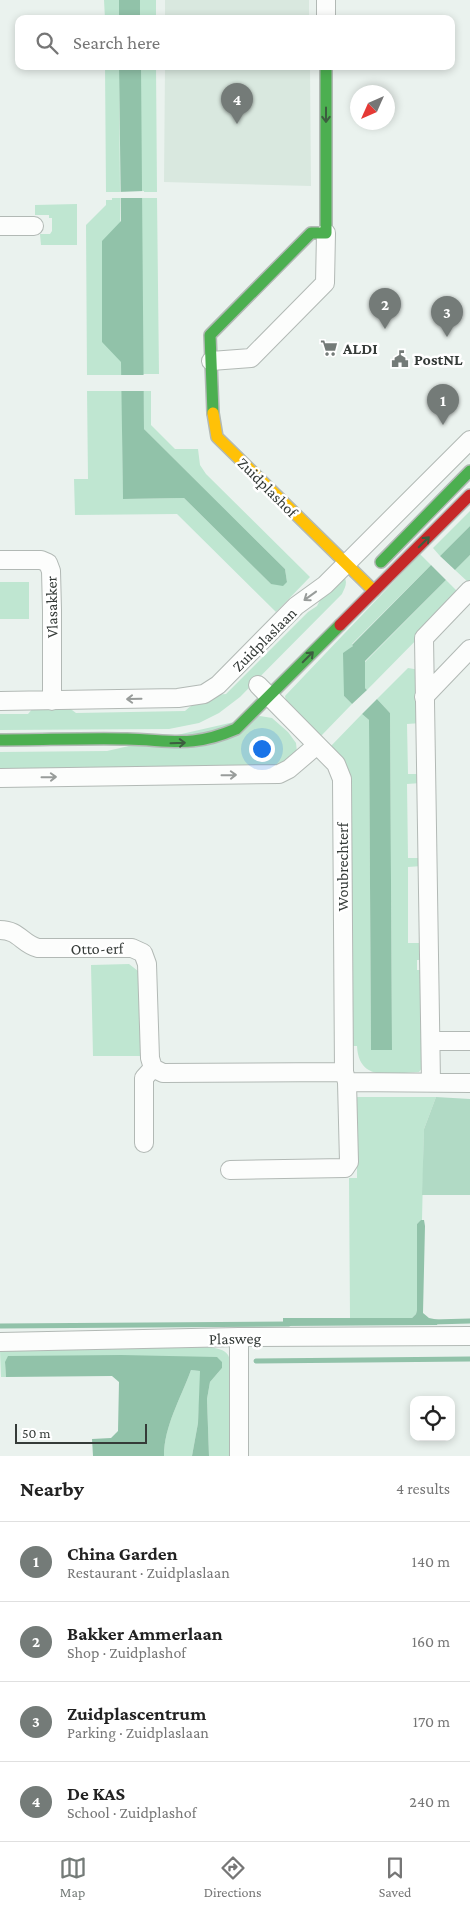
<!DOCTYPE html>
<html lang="en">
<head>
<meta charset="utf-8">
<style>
	:root { --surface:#fff; --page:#f6f6f6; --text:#222; --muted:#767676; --line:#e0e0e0; --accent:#747b78 }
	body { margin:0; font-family:"Crimson Pro",serif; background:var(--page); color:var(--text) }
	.controls { position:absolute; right:15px; bottom:15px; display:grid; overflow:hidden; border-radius:10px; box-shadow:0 2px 8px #0003 }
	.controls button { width:45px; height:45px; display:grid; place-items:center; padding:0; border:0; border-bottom:1px solid var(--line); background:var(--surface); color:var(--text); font:25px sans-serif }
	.compass { position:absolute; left:350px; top:85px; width:45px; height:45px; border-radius:50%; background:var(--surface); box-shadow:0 2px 8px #0003; rotate:225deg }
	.scale { position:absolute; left:15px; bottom:12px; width:132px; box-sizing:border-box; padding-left:5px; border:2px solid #353b38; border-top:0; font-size:14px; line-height:18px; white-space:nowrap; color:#353b38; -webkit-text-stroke:4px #fff; paint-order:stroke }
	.you { position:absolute; left:261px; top:748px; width:18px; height:18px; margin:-12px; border:4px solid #fff; border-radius:50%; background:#1a73e8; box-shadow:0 0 0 8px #1a73e833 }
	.badge { display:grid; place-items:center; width:32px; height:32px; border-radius:50%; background:var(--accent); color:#fff; font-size:16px; font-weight:700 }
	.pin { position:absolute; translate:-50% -41px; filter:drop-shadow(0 1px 2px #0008) }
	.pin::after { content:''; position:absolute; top:26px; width:18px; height:15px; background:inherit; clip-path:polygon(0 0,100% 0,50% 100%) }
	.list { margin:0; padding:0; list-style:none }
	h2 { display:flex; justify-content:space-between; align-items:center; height:65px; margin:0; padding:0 20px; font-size:21px }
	h2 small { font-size:16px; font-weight:400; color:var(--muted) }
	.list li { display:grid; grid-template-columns:32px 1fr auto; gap:15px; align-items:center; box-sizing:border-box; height:80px; padding:0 20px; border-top:1px solid var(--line) }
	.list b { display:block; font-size:19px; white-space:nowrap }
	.list p { margin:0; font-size:16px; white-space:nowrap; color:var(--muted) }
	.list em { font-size:16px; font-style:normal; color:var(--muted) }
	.icon { flex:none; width:28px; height:28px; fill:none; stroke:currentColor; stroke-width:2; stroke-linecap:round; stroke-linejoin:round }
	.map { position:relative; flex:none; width:470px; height:1456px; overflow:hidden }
	.search { position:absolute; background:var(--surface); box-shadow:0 2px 8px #0003; left:15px; right:15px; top:15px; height:55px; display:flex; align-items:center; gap:12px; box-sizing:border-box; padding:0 18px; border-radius:10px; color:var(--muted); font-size:19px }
	.sheet { height:385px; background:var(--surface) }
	nav { display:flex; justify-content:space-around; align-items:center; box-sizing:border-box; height:70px; border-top:1px solid var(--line); background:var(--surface); font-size:14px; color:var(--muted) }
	nav a { display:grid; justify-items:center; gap:2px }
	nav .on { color:var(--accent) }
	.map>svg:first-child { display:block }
	.built { fill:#d9e8df }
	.green { fill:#bfe6d1 }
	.forest { fill:#b1dac5 }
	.water { fill:#91c2a9 }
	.pier { fill:#eaf2ee }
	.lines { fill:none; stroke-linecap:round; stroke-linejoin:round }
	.stream { stroke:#91c2a9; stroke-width:5 }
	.street-casing { stroke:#b2b9b5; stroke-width:20 }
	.fast-casing { stroke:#b2b9b5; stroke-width:14 }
	.slow-casing { stroke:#b2b9b5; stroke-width:14 }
	.jam-casing { stroke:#b2b9b5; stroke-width:14 }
	.street { stroke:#fcfdfc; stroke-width:18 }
	.fast { stroke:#4caf50; stroke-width:11 }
	.slow { stroke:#ffc107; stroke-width:11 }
	.jam { stroke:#c62828; stroke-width:11 }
	.oneway { stroke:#3c5e3f }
	.oneway2 { stroke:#989c9a }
	.labels { text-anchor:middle; stroke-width:5; stroke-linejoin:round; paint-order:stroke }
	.poi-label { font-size:16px; font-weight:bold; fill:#353b38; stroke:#fff; text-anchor:start }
	.street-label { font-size:16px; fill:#353b38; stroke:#fff }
</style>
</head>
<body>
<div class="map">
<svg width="470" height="1456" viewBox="0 0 470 1456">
	<rect width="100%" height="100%" fill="#eaf2ee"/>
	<path class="built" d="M 165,0 L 309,0 L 309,19 L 165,19 Z
		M 165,66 L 310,66 L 311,186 L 164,182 Z"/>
	<path class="green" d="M 104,0 L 119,0 L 119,19 L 105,19 Z
		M 140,0 L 156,0 L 156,19 L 140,19 Z
		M 105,66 L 119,66 L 120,192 L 106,192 Z
		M 141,66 L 156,66 L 157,192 L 141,192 Z
		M 112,198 L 120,198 L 122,375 L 87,375 L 86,225 L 106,205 L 106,200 L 112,200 Z
		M 141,198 L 157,198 L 159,374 L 143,374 Z
		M 77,204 L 77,245 L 41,245 L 40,234 L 50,234 L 52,231 L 52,218 L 49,218 L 49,215 L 35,215 L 35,205 Z
		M 87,391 L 122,391 L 123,499 L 184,498 L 271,584 L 287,582 L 285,569 L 144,429 L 143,391 L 151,391 L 151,425 L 175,449 L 198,449 L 200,465 L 206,474 L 310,577 L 276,612 L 177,514 L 75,515 L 74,479 L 88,479 Z
		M 470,511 L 470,526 L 440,556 L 433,548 Z
		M 420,554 L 431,565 L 352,644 L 353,646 L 349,650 L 344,696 L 352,704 L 320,737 L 286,701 L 285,696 Z
		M 470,555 L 470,580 L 468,582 L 455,570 Z
		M 344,576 C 348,583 345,587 342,594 L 240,697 L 219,713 L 199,723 L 169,729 L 0,730 L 0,714 L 28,714 L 34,707 L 68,707 L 76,713 L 185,711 C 195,701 212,695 226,694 L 308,612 L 317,606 L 321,598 Z
		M 446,580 L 457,591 L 428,628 L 367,690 L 365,688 L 365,662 Z
		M 0,582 L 29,582 L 29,619 L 0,619 Z
		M 408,668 L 420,670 L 421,723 L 407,724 L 408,774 L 422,774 L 421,783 L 407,784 L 408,858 L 422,858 L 422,866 L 408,867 L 408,943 L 423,943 L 423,960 L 417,960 L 417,970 L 423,970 L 423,1067 L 419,1072 C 391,1073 359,1083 357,1046 L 352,1046 L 350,783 L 330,747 L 362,714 L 369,720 L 371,1050 L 392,1050 L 390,713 L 377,699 Z
		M 260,716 L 272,718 L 288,732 L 296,743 L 297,752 L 284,764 L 272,768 L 0,771 L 0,752 L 107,751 Z
		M 129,964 L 138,971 L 142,1056 L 93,1056 L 91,965 Z
		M 357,1097 L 436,1097 L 424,1129 L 422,1220 L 417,1224 L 417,1310 L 416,1314 L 412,1318 L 350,1318 L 349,1178 L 357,1178 Z
		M 211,1347 C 217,1349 224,1349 228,1355 C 236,1368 233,1437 234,1456 L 209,1456 L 207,1399 L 210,1382 L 222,1368 L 5,1362 L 6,1377 L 1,1377 L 0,1351 L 8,1349 Z
		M 191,1370 L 201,1371 L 198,1423 L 192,1456 L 164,1456 C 164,1426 181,1398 191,1370 Z"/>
	<path class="forest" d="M 436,1097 L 470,1099 L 470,1195 L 422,1195 L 424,1129 Z"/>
	<path class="water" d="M 119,0 L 140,0 L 140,19 L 119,19 Z
		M 119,66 L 141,66 L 144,429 L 285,569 L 287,582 L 283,586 L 271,584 L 184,498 L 123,499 L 121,362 L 102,342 L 102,241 L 121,221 Z
		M 470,526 L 470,555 L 455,570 L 440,556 Z
		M 431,565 L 446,580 L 365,661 L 365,688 L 367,690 L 352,704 L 344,696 L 343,653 L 353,646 L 352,645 Z
		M 377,699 L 390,713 L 392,1050 L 371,1050 L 369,720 L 362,714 Z
		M 421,1220 L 424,1220 L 425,1226 L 423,1313 L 429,1318 L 439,1320 L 437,1325 L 283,1326 L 283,1318 L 412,1318 L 416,1314 L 417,1310 L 417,1224 Z
		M 121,1355 L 217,1357 L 222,1362 L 222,1368 L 210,1382 L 207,1399 L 209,1456 L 192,1456 L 198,1423 L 200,1371 L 191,1370 C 181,1398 164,1426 164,1456 L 93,1456 L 92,1439 L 111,1438 L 118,1431 L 119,1382 L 112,1376 L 6,1377 L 5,1362 L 8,1356 Z"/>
	<path class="pier" d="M 144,191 L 144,198 L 118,198 L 118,192 Z
		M 119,375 L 145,375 L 145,391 L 119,391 Z"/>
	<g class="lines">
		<path class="stream" d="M 433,1322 L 470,1321
			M 0,1326 L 289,1324
			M 256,1361 L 470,1359"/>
		<g class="street-casing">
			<path id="street" d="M 326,19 L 326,0
				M 0,226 L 34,226
				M 211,361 L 251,358 L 325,283 L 326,233
				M 0,560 L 41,560 L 48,563 L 51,571 L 52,610 L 52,701
				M 258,685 L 336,764 L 342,779 L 344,1072 L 347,1082 L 470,1083
				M 424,697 L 470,649
				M 0,701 L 178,698 L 204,694 L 218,685 L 296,606 L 325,585 L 470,440
				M 0,778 L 279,774 L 289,769 L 317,745
				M 0,930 C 19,930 22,944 38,948 L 132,948 L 143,953 L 147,964 L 150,1058 L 153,1068 L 163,1073 L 344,1072
				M 431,1041 L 470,1041
				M 431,1082 L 424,638 L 470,590
				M 144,1143 L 144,1078 L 153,1068
				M 230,1170 L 345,1168 L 349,1162 L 347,1082
				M 239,1337 L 239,1456
				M 0,1342 L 239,1337 L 470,1336"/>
		</g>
		<g class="fast-casing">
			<path id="fast" d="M 213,413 L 210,335 L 311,233 L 326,233 L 326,66
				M 381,562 L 470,471
				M 0,740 C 42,740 85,738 127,739 C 172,740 192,748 236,729 L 340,625"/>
		</g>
		<g class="slow-casing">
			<path id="slow" d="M 213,413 L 217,437 L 374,591"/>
		</g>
		<g class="jam-casing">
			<path id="jam" d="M 340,625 L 470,495"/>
		</g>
		<use href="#street" class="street"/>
		<use href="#fast" class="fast"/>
		<use href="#slow" class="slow"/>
		<use href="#jam" class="jam"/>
	</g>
	<defs><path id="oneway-shaft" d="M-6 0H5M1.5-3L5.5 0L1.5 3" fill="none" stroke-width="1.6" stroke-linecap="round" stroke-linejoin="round" transform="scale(1.25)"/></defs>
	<g class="oneway">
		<use href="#oneway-shaft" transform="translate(326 115) rotate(90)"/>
		<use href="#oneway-shaft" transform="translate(424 542) rotate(-45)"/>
		<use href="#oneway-shaft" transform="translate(308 657) rotate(-45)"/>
		<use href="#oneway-shaft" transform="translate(178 743) rotate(-2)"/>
	</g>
	<g class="oneway2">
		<use href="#oneway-shaft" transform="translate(310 596) rotate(144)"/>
		<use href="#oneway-shaft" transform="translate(134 699) rotate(179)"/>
		<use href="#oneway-shaft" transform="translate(229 775) rotate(-1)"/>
		<use href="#oneway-shaft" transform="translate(49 777) rotate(-1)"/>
	</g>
	<defs>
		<g id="supermarket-bare" transform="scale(1.35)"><path d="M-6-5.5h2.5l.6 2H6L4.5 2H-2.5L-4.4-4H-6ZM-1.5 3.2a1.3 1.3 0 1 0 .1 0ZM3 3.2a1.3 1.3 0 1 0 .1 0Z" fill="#747b78" stroke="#fff" stroke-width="2.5" paint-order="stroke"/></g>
		<g id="civic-bare" transform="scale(1.35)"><path d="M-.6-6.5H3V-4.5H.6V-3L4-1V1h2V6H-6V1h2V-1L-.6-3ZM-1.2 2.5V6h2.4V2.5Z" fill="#747b78" stroke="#fff" stroke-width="2.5" paint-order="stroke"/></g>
	</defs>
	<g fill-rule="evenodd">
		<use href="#supermarket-bare" x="329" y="348"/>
		<use href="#civic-bare" x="400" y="359"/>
	</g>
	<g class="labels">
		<g class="poi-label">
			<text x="343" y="354">ALDI</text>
			<text x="414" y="365">PostNL</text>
		</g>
		<g class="street-label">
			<text transform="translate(268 487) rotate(45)" y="6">Zuidplashof</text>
			<text transform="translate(51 607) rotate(-91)" y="6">Vlasakker</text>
			<text transform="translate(264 639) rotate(-45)" y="6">Zuidplaslaan</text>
			<text transform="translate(342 867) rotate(-90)" y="6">Woubrechterf</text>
			<text transform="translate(97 948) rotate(-1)" y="6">Otto-erf</text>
			<text transform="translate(235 1338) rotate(-1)" y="6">Plasweg</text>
		</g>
	</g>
</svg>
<div class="controls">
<button><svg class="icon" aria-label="locate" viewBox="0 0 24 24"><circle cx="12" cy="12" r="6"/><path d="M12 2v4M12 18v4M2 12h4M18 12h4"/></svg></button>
</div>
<svg class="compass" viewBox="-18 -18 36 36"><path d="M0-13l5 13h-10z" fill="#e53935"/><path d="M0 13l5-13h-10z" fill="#767676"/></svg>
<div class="scale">50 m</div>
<div class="you"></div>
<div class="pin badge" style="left:443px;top:425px">1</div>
<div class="pin badge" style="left:385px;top:329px">2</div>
<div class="pin badge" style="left:447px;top:337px">3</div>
<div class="pin badge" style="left:237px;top:124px">4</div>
<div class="search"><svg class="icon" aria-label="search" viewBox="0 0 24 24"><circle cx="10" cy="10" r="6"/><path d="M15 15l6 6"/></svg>Search here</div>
</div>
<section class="sheet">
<h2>Nearby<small>4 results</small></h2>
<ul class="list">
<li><span class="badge">1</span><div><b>China Garden</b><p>Restaurant · Zuidplaslaan</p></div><em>140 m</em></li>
<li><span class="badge">2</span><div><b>Bakker Ammerlaan</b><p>Shop · Zuidplashof</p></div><em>160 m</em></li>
<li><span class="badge">3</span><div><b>Zuidplascentrum</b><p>Parking · Zuidplaslaan</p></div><em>170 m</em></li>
<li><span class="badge">4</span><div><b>De KAS</b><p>School · Zuidplashof</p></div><em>240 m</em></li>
</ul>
</section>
<nav>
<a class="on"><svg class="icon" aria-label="map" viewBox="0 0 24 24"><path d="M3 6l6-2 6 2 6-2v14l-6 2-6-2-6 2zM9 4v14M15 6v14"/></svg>Map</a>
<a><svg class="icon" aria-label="directions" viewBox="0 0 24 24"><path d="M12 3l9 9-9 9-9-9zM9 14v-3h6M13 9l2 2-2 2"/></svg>Directions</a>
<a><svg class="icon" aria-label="saved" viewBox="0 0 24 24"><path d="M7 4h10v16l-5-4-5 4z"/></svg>Saved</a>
</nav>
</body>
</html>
